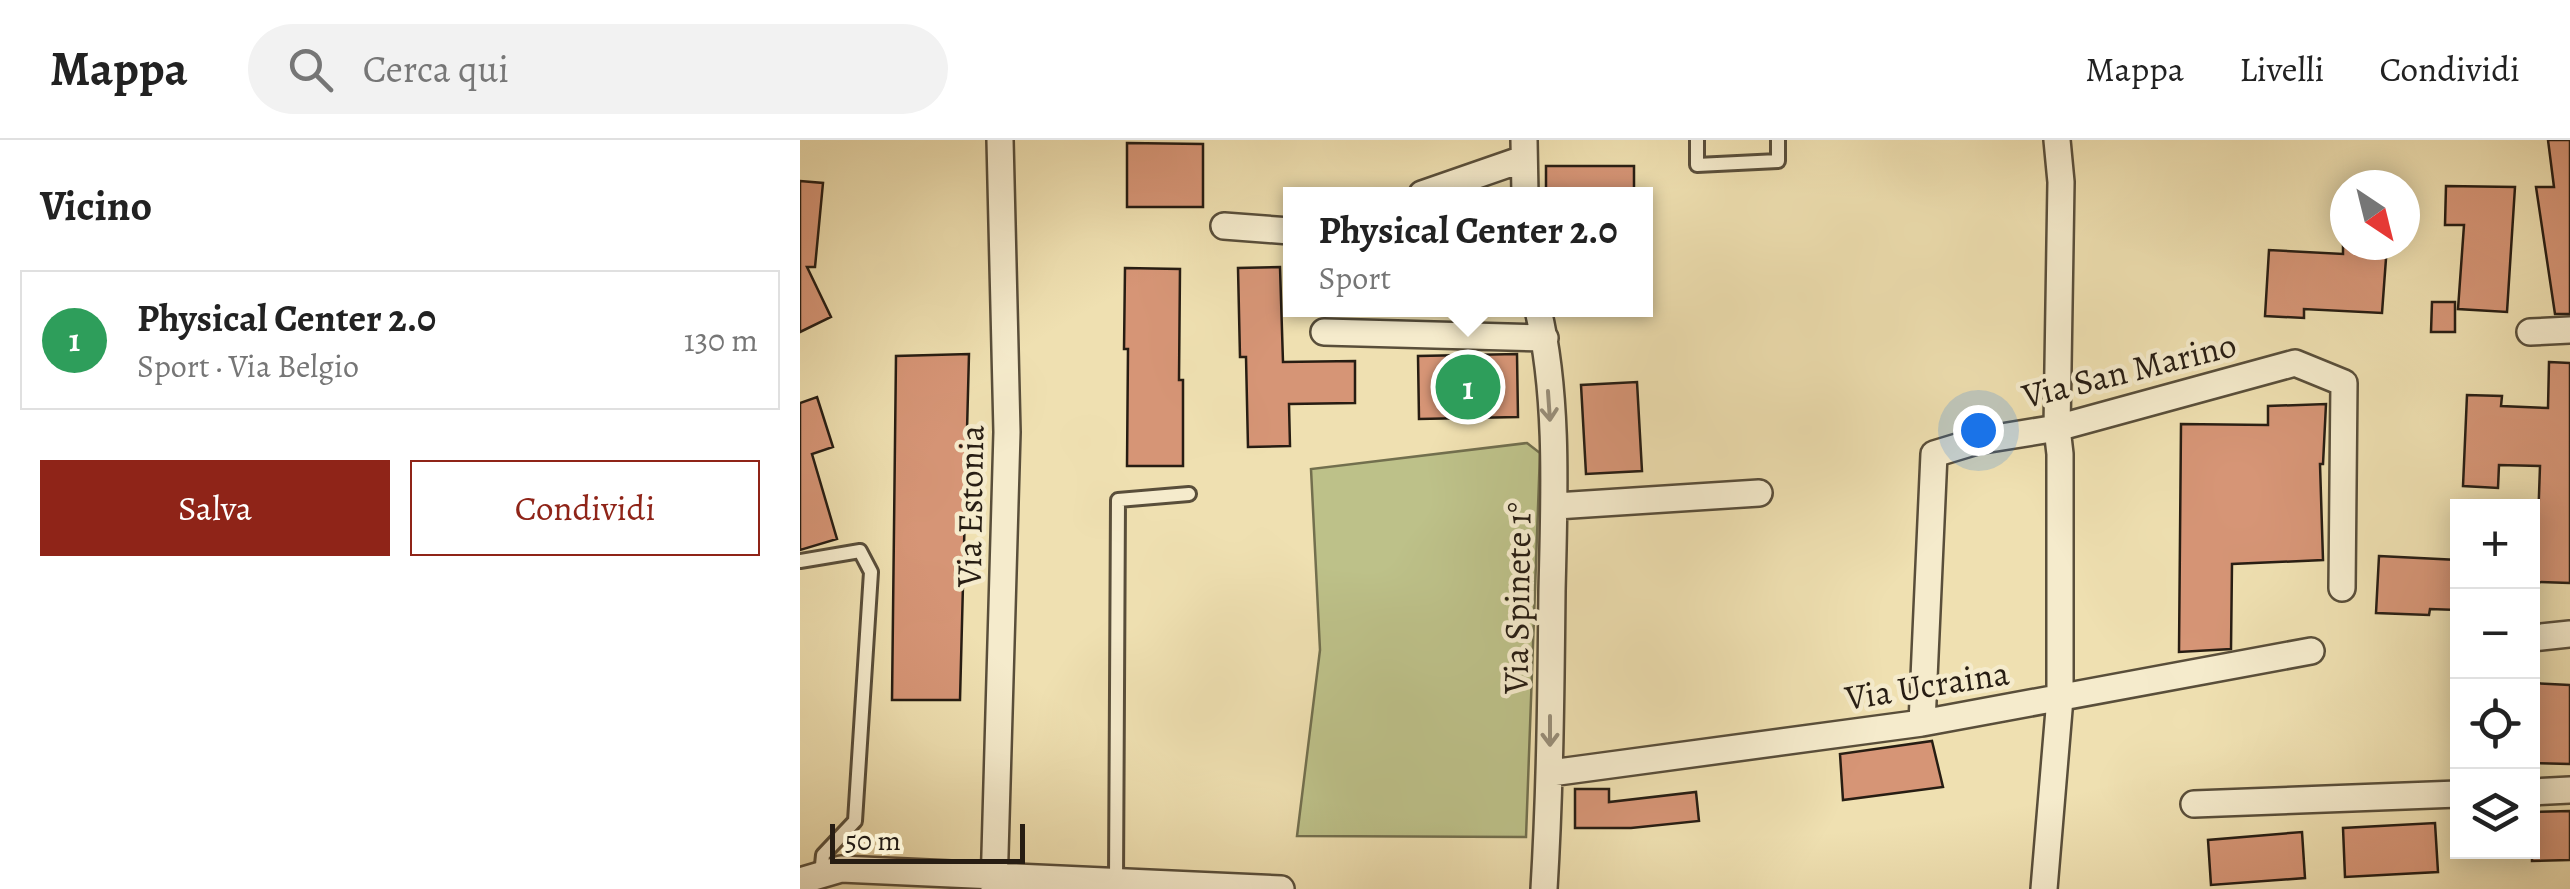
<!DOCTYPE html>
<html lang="it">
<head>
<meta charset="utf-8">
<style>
	:root { --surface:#fff; --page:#f2f2f2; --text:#222; --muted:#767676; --line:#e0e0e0; --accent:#8f2418 }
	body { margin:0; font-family:Alegreya,serif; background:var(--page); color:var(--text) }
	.controls { position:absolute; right:30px; bottom:30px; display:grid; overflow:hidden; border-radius:0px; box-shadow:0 5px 25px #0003 }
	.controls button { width:90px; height:90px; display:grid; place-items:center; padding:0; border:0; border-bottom:2px solid var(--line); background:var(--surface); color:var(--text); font:50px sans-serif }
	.compass { position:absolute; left:1530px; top:30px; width:90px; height:90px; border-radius:50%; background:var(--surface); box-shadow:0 5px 25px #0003; rotate:145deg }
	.scale { position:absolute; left:30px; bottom:25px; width:195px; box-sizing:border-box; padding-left:10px; border:5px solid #271d13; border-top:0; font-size:28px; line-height:35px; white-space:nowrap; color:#271d13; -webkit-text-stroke:8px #f5ebcc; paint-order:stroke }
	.you { position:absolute; left:1178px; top:290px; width:35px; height:35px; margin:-25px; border:8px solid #fff; border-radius:50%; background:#1a73e8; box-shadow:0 0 0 15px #1a73e833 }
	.badge { display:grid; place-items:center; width:65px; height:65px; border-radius:50%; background:var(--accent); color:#fff; font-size:32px; font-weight:700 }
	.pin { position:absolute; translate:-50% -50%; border:5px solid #fff; box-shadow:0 2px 10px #0006 }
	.popup { position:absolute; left:483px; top:47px; width:370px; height:130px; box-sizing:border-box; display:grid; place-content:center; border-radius:0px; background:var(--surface); filter:drop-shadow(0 2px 8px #0005); font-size:32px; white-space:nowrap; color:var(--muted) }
	.popup b { font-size:38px; color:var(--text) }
	.popup::after { content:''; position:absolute; left:50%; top:100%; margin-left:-20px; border:20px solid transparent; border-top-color:var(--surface) }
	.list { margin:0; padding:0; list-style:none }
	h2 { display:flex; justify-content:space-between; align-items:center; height:130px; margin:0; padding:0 40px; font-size:42px }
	h2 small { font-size:32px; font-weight:400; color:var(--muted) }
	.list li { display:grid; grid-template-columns:65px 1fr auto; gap:30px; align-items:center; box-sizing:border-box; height:140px; margin:0 20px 20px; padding:0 20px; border:2px solid var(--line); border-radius:0px }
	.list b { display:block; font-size:38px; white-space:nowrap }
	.list p { margin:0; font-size:32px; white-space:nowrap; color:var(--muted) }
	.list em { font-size:32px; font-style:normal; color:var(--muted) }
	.actions { display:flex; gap:20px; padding:30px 40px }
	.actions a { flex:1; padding:22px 0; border:2px solid var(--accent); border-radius:0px; text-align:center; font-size:35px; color:var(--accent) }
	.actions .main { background:var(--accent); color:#fff }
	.icon { flex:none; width:55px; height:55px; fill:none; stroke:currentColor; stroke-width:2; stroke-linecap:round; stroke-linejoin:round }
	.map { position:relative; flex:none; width:1770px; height:749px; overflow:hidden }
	header { display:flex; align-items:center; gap:60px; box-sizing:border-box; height:140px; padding:0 50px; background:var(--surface); border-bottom:2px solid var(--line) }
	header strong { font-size:48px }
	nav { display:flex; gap:55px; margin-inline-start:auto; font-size:35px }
	.search { width:700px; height:90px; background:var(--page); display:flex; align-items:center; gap:25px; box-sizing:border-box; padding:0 35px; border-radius:55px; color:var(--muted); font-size:38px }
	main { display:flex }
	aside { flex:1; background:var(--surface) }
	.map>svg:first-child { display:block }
	.green { fill:#bdc189; stroke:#726f4e; stroke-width:2.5 }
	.building { fill:#d69576; stroke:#271d13; stroke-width:2.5 }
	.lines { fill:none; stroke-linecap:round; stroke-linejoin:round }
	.lane-casing { stroke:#594e3a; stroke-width:18 }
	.street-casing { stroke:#594e3a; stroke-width:30 }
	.lane { stroke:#f5ebcc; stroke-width:12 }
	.street { stroke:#f5ebcc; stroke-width:25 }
	.oneway { stroke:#988e79 }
	.labels { text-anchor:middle; stroke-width:9; stroke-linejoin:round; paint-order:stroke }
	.street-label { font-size:35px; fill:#271d13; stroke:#f5ebcc }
</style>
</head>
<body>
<header>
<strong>Mappa</strong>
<div class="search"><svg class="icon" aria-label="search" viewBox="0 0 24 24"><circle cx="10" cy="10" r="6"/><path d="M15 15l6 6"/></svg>Cerca qui</div>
<nav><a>Mappa</a><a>Livelli</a><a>Condividi</a></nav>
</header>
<main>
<aside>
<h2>Vicino<small></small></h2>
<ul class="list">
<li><span class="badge" style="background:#2e9e5b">1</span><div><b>Physical Center 2.0</b><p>Sport · Via Belgio</p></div><em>130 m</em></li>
</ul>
<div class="actions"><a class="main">Salva</a><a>Condividi</a></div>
</aside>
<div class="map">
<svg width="1770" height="749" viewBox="0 0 1770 749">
	<rect width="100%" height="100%" fill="#efe0b1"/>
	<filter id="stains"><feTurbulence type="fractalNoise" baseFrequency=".002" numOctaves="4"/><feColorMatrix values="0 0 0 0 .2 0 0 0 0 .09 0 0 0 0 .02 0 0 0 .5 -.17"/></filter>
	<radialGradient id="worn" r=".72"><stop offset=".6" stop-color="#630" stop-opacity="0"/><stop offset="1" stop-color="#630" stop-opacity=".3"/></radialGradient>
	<path class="green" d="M 727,303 L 740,313 L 726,697 L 497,696 L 520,510 L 511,329 Z"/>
	<path class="building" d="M 1748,0 L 1770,0 L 1770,174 L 1755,174 L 1736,47 L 1754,47 Z
		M 327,3 L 403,4 L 403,67 L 327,67 Z
		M 746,26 L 834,26 L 834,54 L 746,54 Z
		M 0,41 L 23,43 L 15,127 L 7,127 L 31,177 L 0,192 Z
		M 1646,46 L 1715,47 L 1707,172 L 1658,169 L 1664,85 L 1645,85 Z
		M 1543,105 L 1587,105 L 1582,173 L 1504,169 L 1504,178 L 1465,176 L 1469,110 L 1543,114 Z
		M 480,127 L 483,222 L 555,221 L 555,263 L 489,264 L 490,306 L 448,307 L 446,217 L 440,217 L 438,128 Z
		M 325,128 L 380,129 L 379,240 L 383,240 L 383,326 L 327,326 L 328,209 L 324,209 Z
		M 1632,162 L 1655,162 L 1655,192 L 1631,192 Z
		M 169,214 L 160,560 L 92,560 L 96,216 Z
		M 717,214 L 718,277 L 619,279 L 618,216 Z
		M 1749,222 L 1770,223 L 1770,443 L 1736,442 L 1740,326 L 1699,325 L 1698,348 L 1663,346 L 1667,255 L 1702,256 L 1701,266 L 1748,268 Z
		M 837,242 L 842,331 L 786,334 L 781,245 Z
		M 17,257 L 33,307 L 12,314 L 37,399 L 0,410 L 0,263 Z
		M 1526,264 L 1523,324 L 1520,324 L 1523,420 L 1432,424 L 1431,509 L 1379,512 L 1381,284 L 1468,285 L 1468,266 Z
		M 1579,416 L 1658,420 L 1658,470 L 1630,469 L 1629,475 L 1576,473 Z
		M 1732,543 L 1770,545 L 1770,624 L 1732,623 Z
		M 1132,601 L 1143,647 L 1043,660 L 1040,614 Z
		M 775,649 L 809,649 L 809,662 L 896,652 L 899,681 L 831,688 L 775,688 Z
		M 1770,671 L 1770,720 L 1732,721 L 1732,672 Z
		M 1635,683 L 1638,732 L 1545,737 L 1543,688 Z
		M 1502,692 L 1505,738 L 1411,745 L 1408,700 Z"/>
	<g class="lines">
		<g class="lane-casing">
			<path id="lane" d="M 897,0 L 897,25 L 978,21 L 978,0
				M 0,421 L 60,411 L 71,432 L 55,681 L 23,715 L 21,735
				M 316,741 L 318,360 L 389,354"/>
		</g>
		<g class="street-casing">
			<path id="street" d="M 724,0 L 725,54
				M 622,54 L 723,19
				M 424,86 L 490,91
				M 738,170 C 759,257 754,361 752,451 C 751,551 750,650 744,749
				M 524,192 L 745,198
				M 1730,192 L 1770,190
				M 756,366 L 959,353
				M 1732,498 L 1770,494
				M 1122,583 L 1134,314 L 1177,301 L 1257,288 L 1495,223 L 1544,243 L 1542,448
				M 751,633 L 1122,583 L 1511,511
				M 1732,652 L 1770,650
				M 1394,664 L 1658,654
				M 0,741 L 41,729 L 481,749
				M 194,749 L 207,292 L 200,0
				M 1244,749 L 1260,558 L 1260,314 L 1257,288 L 1261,42 L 1257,0"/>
		</g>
		<use href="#lane" class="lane"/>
		<use href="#street" class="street"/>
	</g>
	<defs><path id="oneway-shaft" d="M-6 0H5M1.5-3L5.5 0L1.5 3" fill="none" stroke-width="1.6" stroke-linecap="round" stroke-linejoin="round" transform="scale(2.5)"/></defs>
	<g class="oneway">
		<use href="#oneway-shaft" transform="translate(749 266) rotate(86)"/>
		<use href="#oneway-shaft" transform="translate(750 591) rotate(90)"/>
	</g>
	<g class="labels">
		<g class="street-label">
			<text transform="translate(1329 230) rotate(-14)" y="12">Via San Marino</text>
			<text transform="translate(170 366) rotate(-89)" y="12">Via Estonia</text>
			<text transform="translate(717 458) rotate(-89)" y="12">Via Spinete 1°</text>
			<text transform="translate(1127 545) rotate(-9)" y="12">Via Ucraina</text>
		</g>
	</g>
	<rect width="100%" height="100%" filter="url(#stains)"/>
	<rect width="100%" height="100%" fill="url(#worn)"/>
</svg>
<div class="controls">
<button>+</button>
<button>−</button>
<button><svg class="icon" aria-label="locate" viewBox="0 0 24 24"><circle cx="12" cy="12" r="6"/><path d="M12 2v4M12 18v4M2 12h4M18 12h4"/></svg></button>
<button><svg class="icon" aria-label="layers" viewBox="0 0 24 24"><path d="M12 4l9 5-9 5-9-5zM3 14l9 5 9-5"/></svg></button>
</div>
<svg class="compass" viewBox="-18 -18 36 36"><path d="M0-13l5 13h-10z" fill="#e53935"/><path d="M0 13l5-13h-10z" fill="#767676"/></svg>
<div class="scale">50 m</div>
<div class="you"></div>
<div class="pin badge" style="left:668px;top:247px;background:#2e9e5b">1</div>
<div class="popup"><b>Physical Center 2.0</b>Sport</div>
</div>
</main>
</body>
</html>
